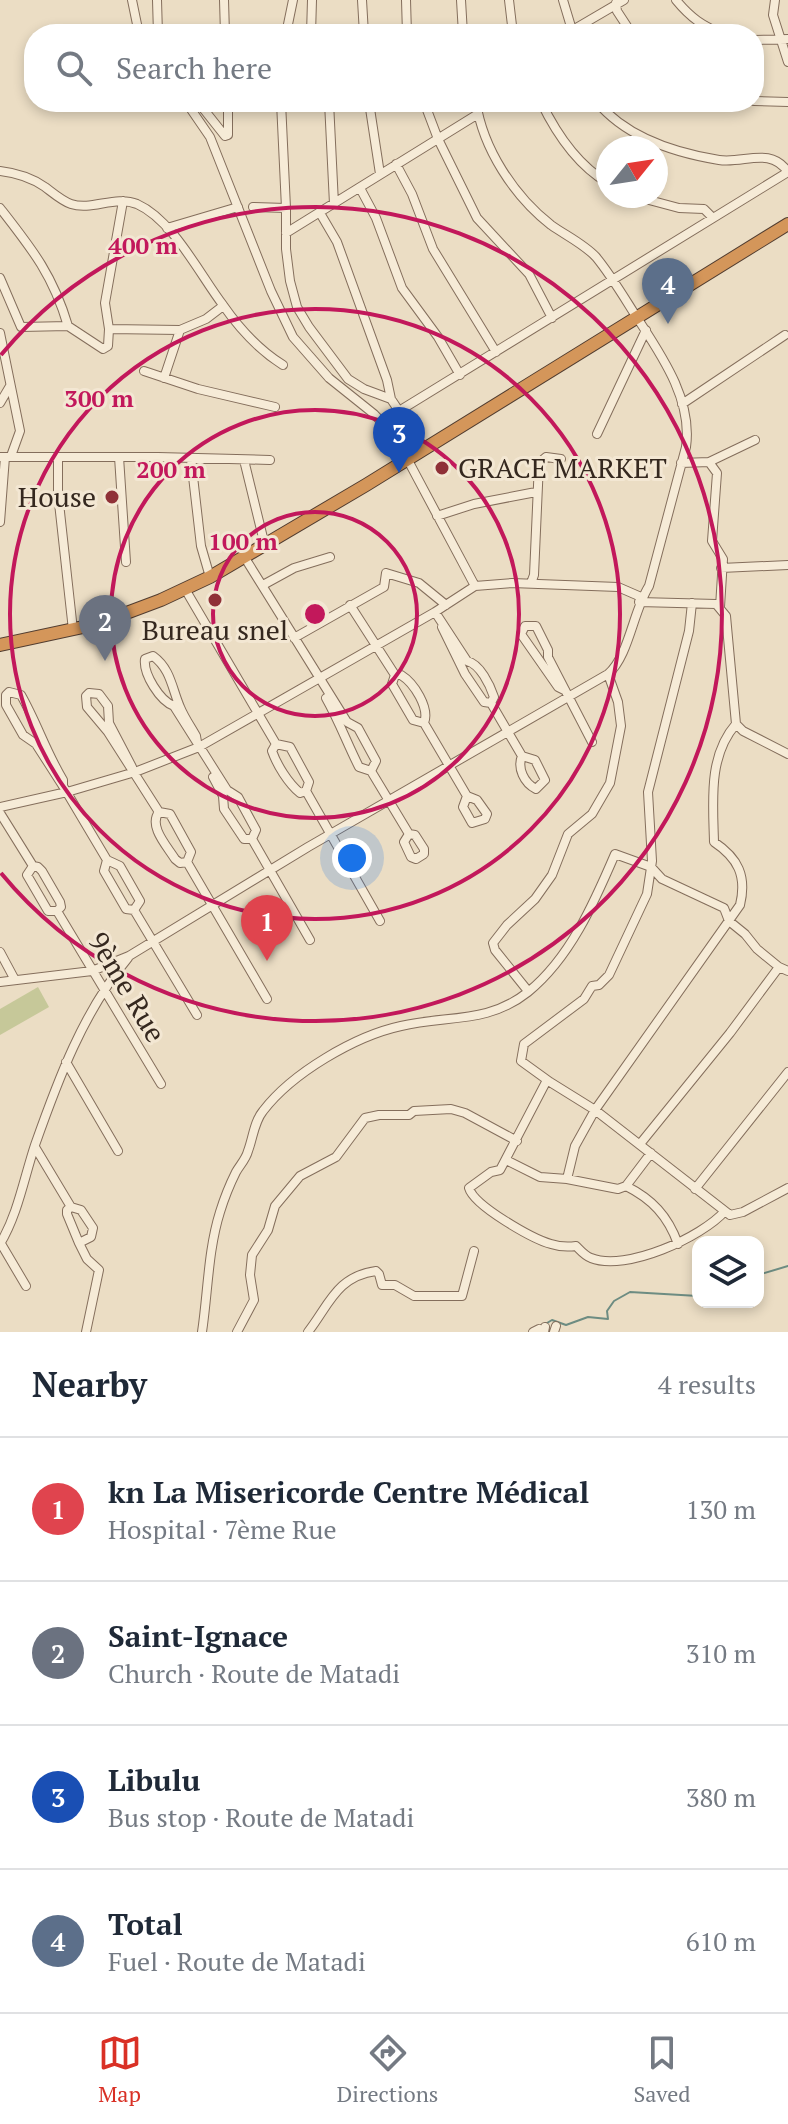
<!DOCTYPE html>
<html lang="en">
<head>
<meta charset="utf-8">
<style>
	:root { --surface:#fff; --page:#f2f2f3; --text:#1f2937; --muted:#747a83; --line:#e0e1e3; --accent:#d93025 }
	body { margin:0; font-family:"PT Serif",serif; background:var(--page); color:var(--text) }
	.controls { position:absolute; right:24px; bottom:24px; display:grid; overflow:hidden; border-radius:16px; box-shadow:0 4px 12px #0003 }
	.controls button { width:72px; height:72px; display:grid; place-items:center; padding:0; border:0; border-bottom:2px solid var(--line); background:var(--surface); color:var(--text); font:40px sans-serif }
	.compass { position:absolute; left:596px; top:136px; width:72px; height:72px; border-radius:50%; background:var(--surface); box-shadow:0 4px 12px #0003; rotate:60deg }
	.you { position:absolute; left:352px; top:858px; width:28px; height:28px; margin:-20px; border:6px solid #fff; border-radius:50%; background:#1a73e8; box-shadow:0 0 0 12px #1a73e833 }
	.badge { display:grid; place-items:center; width:52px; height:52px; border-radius:50%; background:var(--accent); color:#fff; font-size:26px; font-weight:700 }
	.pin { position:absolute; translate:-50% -66px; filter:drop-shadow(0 2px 4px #0008) }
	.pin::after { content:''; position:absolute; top:42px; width:28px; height:24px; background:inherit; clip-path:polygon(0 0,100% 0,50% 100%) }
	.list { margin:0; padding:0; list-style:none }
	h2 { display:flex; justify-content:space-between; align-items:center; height:104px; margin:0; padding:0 32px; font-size:34px }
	h2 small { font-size:26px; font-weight:400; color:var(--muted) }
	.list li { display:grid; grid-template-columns:52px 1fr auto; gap:24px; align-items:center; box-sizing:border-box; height:144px; padding:0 32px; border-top:2px solid var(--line) }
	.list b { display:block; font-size:30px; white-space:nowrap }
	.list p { margin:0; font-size:26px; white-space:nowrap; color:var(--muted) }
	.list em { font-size:26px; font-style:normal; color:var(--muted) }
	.icon { flex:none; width:44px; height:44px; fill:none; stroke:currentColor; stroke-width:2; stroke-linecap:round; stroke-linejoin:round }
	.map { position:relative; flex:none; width:788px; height:1332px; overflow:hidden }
	.search { position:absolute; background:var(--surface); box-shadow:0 4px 12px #0003; left:24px; right:24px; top:24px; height:88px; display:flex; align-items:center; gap:20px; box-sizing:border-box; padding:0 28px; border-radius:32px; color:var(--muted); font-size:30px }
	.sheet { height:680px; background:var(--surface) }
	nav { display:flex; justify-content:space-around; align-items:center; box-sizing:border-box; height:112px; border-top:2px solid var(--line); background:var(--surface); font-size:22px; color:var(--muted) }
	nav a { display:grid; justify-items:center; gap:4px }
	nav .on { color:var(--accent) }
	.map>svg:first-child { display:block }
	.green { fill:#c6c899 }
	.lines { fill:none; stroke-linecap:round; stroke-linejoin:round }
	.stream { stroke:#6d8c82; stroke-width:2 }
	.minor-casing { stroke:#846e5c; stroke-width:10 }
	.highway-casing { stroke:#523d30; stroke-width:14 }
	.minor { stroke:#f6ebd7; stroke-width:8 }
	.highway { stroke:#d4965a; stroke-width:12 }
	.ring { fill:none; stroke:#c2185b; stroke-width:4 }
	.poi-dot { fill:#8f3037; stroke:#f3e7d3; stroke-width:3 }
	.labels { text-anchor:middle; stroke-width:6; stroke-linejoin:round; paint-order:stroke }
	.poi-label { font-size:28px; fill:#35281f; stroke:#f3e7d3; text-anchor:start }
	.street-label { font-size:28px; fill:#35281f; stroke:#f3e7d3 }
	.centre { fill:#c2185b; stroke:#f3e7d3; stroke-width:4 }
	.ring-label { font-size:24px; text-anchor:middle; font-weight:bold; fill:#c2185b; stroke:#f3e7d3; stroke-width:6; stroke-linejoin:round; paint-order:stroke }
</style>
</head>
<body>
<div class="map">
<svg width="788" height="1332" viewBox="0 0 788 1332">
	<rect width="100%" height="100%" fill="#ebddc4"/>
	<path class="green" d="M 38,987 L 49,1007 L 0,1035 L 0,1009 Z"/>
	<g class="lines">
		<path class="stream" d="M 758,1275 L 788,1266
			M 547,1323 L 552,1320 L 566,1325 L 588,1317 L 608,1319 L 607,1311 L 614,1301 L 630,1292 L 698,1296"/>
		<g class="minor-casing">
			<path id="minor" d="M 132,0 L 139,34
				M 157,0 L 158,34
				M 224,0 L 225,34
				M 362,0 L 364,34
				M 406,0 L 407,34
				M 461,0 L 463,34
				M 509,0 L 513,34
				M 563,0 L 572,30
				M 676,0 C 690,17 703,27 724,34
				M 775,0 L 773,15 L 788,62
				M 616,3 L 617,11 L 632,34
				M 286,34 L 293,0
				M 311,34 L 312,0
				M 566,34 L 624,0
				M 754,40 L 788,39
				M 754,101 L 788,102
				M 186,102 L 210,137 L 271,291 L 293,337 L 329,378 L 374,414 L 395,436 L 475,586
				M 198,102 L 225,136 L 228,135 L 228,102
				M 281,102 L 286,208 L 286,249 L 290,281 L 297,307 L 309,327 L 348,379 L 364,389 L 391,399 L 399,411 L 788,172
				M 329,102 L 334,204
				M 369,102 L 380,174
				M 424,102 L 438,139 L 477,218 L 529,274 L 552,318
				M 541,102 C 556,133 577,165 608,183
				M 597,102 C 626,137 676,153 719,160 C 744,164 770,146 788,172
				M 396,164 L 412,194 L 433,249 L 496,352
				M 0,171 C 17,173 32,178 45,187 C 53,193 62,201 71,204 C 92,211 115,195 137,204 C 173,220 200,275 223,305 C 239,328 259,350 283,365
				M 360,188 L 376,218 L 402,288 L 438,337 L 460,375
				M 634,196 L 679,208 L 704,209 L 713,218
				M 253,207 L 286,208
				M 0,208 C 32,249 53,275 68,326
				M 320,213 L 337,242 L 387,380 L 391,399
				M 167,228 L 238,207
				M 286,233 L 478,114
				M 0,278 L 21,327 L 68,326 L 103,349 L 108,346 L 109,329 L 180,330 L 206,319 L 223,306
				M 109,329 L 105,303 L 123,201
				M 0,333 L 20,431 L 11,456
				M 144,371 L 198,389 L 275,407
				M 164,378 L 180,330
				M 0,403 L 10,386
				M 682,404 L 785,335
				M 597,434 L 646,330
				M 0,457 L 158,457 L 270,460
				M 119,457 L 126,562
				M 58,458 L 58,494 L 73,630
				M 191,459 L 201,546 L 210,577
				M 244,460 L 265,546
				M 709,462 L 717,473 L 712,541 L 723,559 L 720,607
				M 681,463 L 709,462 L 755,440
				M 437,516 L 474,504 L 536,492
				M 0,522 L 5,457
				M 245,558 L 347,722 L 358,728 L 376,761 L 371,771
				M 721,568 L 788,565
				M 531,583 L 534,575 L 539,463 L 546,457 L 561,459
				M 263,585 L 294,568 L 330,557
				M 185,589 L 276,744
				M 639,602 L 716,604 L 726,616 L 736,724 L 743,731 L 788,754
				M 692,603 L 689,631 L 648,792 L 652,861 L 647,894 L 609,975 L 599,985 L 592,986 L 584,999 L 524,1044 L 521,1061 L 550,1082 L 595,1110 L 730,1215 L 743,1212 L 788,1188
				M 350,605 L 395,675
				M 435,612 L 467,661 C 480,664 490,685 494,697 L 491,703
				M 442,627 L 465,674 L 484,702 L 491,703
				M 294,638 L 384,587 L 386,573 L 419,583 L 446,605
				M 395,675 L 401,675 C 414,683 430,708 424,723 L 413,720 L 392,684 Z
				M 564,690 L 558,687 L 521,634 L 525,626 L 536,626 L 548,650 L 548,657 L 592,742
				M 326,698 C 339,721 347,743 359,767 L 371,771
				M 491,703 L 522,756
				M 424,723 L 467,796
				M 197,742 L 196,736 C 191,727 184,717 180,707 C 172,689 171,669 153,656 L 145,659 C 143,674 160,701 174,706 L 227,790 L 238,797 L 256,830 L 252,839
				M 276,744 L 290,747 L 309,782 L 306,791 L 300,793 C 288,783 277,765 272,751 Z
				M 522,756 L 535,760 L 545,780 L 536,789 C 524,783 517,768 522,756 Z
				M 132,767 L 109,723 L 108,706 L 99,694 L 89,693 L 86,696 L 87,707 L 108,732 L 159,812
				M 371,771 L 409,834
				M 213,777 L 223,796 L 224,809 L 244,839 L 252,839
				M 63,786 L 36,744 L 23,735 L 6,705 L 6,695 L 9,692 L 21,695 C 37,723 46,752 63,780 L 63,786 L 107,860
				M 306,791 L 380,921
				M 467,796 L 477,800 L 487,814 L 485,819 L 472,823 L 463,807 Z
				M 0,807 L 67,792 L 135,772 L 199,747 L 435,612 L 475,586 L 512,583 L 618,587 L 641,597
				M 159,812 L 170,814 L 191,852 L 187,862 L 180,863 L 175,859 C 167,846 148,826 159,812 Z
				M 0,813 L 33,866
				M 409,834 L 415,835 L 424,849 L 424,854 L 416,859 L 411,857 L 404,842 Z
				M 252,839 L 310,940
				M 107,860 L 120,866 L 140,901 L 134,910 L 126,909 L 104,871 Z
				M 187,862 L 267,999
				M 33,866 L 38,867 L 42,871 L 60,902 L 61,907 L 57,911 L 48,911 L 27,875 Z
				M 134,910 L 197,1015
				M 57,911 L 161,1084
				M 0,952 L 15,980
				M 0,982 L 92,971 L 129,956 L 308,847 L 608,674 C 629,656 633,611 649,586 L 686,447 C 693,398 659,352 634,313 C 622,294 610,274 596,257 C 584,244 565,235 551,225 C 514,196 483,149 476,102
				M 528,991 L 495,950 L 493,943 L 507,925 L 535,899 L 552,875 L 568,834 L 592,814 L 610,783 L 621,726 L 618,702 L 608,674
				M 66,1062 L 118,1151
				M 547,1080 L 500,1170 L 491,1172 L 469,1188 C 474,1206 533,1239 551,1244 C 560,1247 568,1247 576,1246 C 581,1251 585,1256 591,1258 C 626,1272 702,1237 725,1211
				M 640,1144 L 730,1033 L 779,967
				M 35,1147 L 71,1207
				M 506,1160 L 540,1177 L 567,1179 L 618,1189 L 626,1186 L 651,1153
				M 567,1179 L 575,1146 L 595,1110 L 740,905 C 747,876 738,858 714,842 C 713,801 708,756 736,724
				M 626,1186 C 652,1199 668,1216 678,1244
				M 695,1189 L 788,1072
				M 71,1207 L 81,1210 L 93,1228 L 91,1237 L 79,1243 L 67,1214 L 67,1210 Z
				M 0,1242 L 26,1286
				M 79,1243 L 87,1259 L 99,1270 L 86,1332
				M 0,1244 C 18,1214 24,1178 35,1145 C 58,1080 83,1012 128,958
				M 202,1332 C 208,1292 208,1250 220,1212 C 224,1199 230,1184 236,1172 C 240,1165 246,1159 248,1151 C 253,1138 254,1122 263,1111 C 292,1073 355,1036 401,1026 C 447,1015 488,1024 528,992 C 570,958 594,903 615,854 L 651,867 L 662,879 L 724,908 L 729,921 L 745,934 L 757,949 L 779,967 L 788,971
				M 237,1332 L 254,1300 L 250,1275 L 252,1255 L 268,1230 L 275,1206 L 300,1176 L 336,1157 L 365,1118 L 379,1115 L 409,1115 L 414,1111 L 451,1109 L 465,1113 L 517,1141
				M 308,1332 C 329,1305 337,1276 376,1271 L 379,1274 L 382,1285 L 395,1285 L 414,1296 L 462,1296 L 474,1251
				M 533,1332 L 539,1329
				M 544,1332 L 545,1327
				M 554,1332 L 556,1326"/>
		</g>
		<g class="highway-casing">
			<path id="highway" d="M 0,645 L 97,624 L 161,600 L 210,577 L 366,485 L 788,224"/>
		</g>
		<use href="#minor" class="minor"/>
		<use href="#highway" class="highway"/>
	</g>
	<g class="ring">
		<circle cx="315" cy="614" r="102"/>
		<circle cx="315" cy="614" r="204"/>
		<circle cx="315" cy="614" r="305"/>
		<path d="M1 355A407 407 0 1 1 1 873"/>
	</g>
	<g class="poi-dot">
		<circle cx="442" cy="468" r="8"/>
		<circle cx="112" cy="497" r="8"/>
		<circle cx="215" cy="600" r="8"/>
	</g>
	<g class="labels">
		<g class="poi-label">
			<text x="458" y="478">GRACE MARKET</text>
			<text x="96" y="507" text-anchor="end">House</text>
			<text x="215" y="640" text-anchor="middle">Bureau snel</text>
		</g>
		<g class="street-label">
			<text transform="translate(127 987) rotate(59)" y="10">9ème Rue</text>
		</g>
	</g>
	<circle cx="315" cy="614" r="12" class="centre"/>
	<g class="ring-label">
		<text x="143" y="254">400 m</text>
		<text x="99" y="407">300 m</text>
		<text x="171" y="478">200 m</text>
		<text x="243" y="550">100 m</text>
	</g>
</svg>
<div class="controls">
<button><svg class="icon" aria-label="layers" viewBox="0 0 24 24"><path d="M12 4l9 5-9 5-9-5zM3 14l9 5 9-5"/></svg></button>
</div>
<svg class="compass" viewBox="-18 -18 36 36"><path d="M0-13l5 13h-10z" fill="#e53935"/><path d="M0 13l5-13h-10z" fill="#747a83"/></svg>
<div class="you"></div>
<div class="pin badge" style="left:267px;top:961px;background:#e0444e">1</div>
<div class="pin badge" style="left:105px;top:661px;background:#6b7280">2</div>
<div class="pin badge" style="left:399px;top:473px;background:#1a4fb4">3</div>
<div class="pin badge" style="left:668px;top:324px;background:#5c6f8a">4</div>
<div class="search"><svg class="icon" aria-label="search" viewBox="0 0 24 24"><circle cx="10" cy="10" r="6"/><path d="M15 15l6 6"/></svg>Search here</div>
</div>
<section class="sheet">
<h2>Nearby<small>4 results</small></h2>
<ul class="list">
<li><span class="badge" style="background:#e0444e">1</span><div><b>kn La Misericorde Centre Médical</b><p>Hospital · 7ème Rue</p></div><em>130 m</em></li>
<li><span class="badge" style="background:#6b7280">2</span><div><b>Saint-Ignace</b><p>Church · Route de Matadi</p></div><em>310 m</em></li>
<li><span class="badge" style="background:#1a4fb4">3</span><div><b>Libulu</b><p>Bus stop · Route de Matadi</p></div><em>380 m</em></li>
<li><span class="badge" style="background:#5c6f8a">4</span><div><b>Total</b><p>Fuel · Route de Matadi</p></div><em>610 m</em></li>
</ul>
</section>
<nav>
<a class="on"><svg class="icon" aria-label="map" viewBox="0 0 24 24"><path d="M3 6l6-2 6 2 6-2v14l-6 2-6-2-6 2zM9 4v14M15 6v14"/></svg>Map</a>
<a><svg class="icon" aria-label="directions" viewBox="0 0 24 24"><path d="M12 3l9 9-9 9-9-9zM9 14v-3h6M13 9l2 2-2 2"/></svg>Directions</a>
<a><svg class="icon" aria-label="saved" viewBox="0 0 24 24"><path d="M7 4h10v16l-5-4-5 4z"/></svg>Saved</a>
</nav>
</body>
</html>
